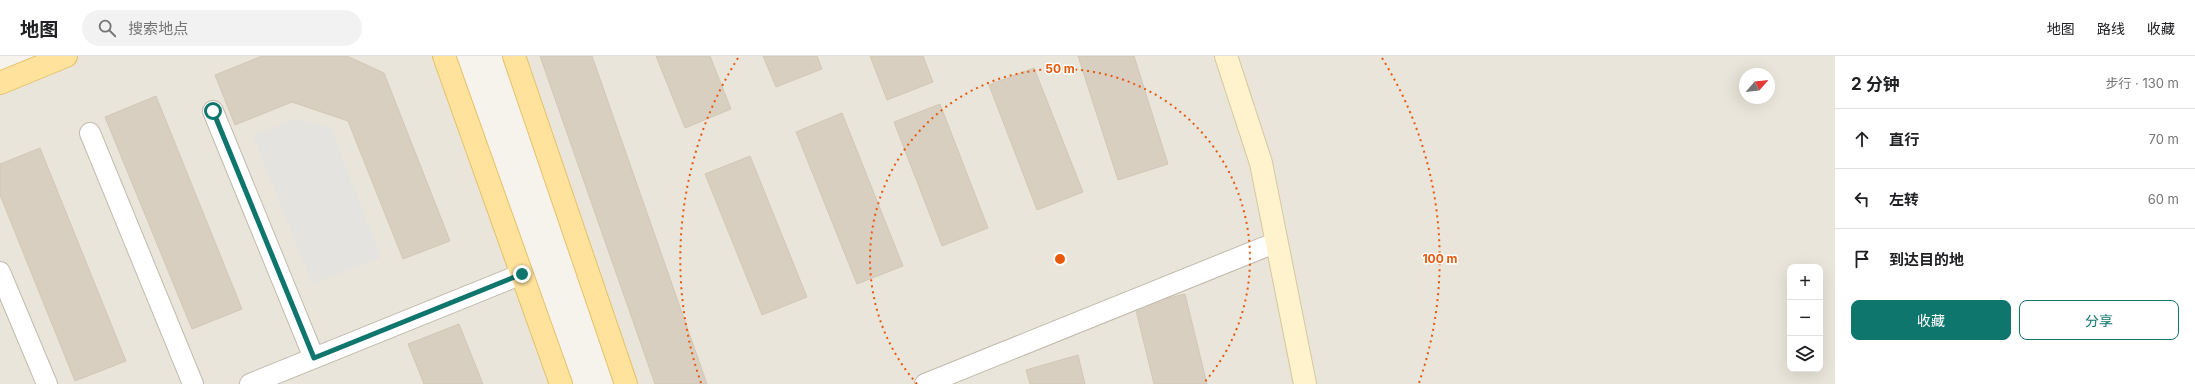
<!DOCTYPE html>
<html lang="zh">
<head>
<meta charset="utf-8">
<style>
	:root { --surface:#fff; --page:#f2f2f2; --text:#202124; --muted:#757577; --line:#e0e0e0; --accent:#0f766e }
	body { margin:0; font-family:Inter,"Noto Sans SC",sans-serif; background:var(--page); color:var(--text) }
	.controls { position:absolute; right:12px; bottom:12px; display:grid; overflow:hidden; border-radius:8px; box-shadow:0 4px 16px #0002 }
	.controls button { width:36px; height:36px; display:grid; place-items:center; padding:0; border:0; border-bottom:1px solid var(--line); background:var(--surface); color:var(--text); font:20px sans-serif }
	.compass { position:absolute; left:1739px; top:12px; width:36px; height:36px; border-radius:50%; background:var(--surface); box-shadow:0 4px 16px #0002; rotate:62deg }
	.stop { position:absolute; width:12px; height:12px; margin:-9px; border:3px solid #0f766e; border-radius:50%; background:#fff }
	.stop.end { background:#0f766e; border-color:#fff; box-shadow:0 1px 4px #0008 }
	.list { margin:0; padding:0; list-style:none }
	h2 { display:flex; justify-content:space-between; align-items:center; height:52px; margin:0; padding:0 16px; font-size:17px }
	h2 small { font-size:13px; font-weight:400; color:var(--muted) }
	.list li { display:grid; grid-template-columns:26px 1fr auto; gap:12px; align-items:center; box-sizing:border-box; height:60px; padding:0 16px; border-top:1px solid var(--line) }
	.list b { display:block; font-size:15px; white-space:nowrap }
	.list em { font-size:13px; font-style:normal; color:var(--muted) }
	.actions { display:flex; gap:8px; padding:12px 16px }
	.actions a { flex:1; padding:9px 0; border:1px solid var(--accent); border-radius:8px; text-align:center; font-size:14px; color:var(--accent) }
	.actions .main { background:var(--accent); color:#fff }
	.icon { flex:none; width:22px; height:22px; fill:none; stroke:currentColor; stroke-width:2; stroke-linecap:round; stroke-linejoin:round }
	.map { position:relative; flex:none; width:1835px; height:328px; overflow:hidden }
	header { display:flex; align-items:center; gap:24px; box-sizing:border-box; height:56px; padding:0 20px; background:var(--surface); border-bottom:1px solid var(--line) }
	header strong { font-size:19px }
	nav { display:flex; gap:22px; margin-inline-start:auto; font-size:14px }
	.search { width:280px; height:36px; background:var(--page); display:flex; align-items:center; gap:10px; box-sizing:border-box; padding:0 14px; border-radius:22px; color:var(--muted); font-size:15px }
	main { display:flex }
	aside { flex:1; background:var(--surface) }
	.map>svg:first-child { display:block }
	.residential { fill:#eae5da; fill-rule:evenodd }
	.parking { fill:#e5e3e0 }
	.building { fill:#d8cfc1; stroke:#d3c7b4 }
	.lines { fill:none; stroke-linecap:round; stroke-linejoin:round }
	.street-casing { stroke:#c2bbae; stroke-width:22 }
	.secondary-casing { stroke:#d6c79b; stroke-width:24 }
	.primary-casing { stroke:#e6c16a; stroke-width:24 }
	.street { stroke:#fff; stroke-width:20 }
	.secondary { stroke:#fff3cd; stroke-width:22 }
	.primary { stroke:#ffe39c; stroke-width:22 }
	.route { stroke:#0f766e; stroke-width:5 }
	.ring { fill:none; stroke:#e8590c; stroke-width:2; stroke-dasharray:2 4 }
	.centre { fill:#e8590c; stroke:#fff; stroke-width:2 }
	.ring-label { font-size:12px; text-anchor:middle; font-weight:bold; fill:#e8590c; stroke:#fff; stroke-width:3; stroke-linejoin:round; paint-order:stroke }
</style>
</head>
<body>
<header>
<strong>地图</strong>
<div class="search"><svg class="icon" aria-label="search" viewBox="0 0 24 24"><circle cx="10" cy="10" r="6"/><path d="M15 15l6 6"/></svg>搜索地点</div>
<nav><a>地图</a><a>路线</a><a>收藏</a></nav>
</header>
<main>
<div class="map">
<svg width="1835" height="328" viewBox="0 0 1835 328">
	<rect width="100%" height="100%" fill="#f6f3ec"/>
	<path class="residential" d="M 66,0 L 444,0 L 561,328 L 0,328 L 0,27 Z
		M 514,0 L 1835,0 L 1835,328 L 626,328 ZM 1745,18 L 1769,18 L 1769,42 L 1745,42 ZM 1790,211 L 1820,211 L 1820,313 L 1790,313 Z"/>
	<path class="parking" d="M 295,63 L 331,72 L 381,201 L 312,228 L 253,79 Z"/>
	<path class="building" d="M 262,0 L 347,0 L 384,17 L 450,185 L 403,203 L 348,65 L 292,46 L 235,69 L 215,19 Z
		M 540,0 L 592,0 L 707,328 L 655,328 Z
		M 656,0 L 710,0 L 731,53 L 685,72 Z
		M 763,0 L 817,0 L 822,13 L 776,31 Z
		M 870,0 L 923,0 L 933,26 L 887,44 Z
		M 1078,0 L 1134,0 L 1168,108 L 1118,124 Z
		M 1034,12 L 1083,136 L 1037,154 L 989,29 Z
		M 156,40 L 242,253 L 192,273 L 105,61 Z
		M 940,48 L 988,172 L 942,190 L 894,66 Z
		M 842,57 L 903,210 L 857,228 L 796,76 Z
		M 40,92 L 126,305 L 75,325 L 0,139 L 0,108 Z
		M 750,100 L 807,241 L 762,259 L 705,118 Z
		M 1185,238 L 1207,328 L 1154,328 L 1135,250 Z
		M 459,268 L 483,328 L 424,328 L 408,288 Z
		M 1078,299 L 1085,328 L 1030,328 L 1026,314 Z"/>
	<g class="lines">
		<g class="street-casing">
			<path id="street" d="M 213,55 L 314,302
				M 90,77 L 193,328
				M 0,216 L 47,328
				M 250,328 L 522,218
				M 925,328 L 1277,186"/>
		</g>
		<g class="secondary-casing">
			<path id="secondary" d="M 1226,0 L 1261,107 L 1305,328"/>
		</g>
		<g class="primary-casing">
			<path id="primary" d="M 444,0 L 561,328
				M 514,0 L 626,328
				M 0,27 L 66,0"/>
		</g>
		<use href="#street" class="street"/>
		<use href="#secondary" class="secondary"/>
		<use href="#primary" class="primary"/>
	</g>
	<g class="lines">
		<path class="route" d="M 213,55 L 314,302 L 522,218"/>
	</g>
	<g class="ring">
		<path d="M917 328A190 190 0 1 1 1203 328"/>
		<path d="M701 327A380 380 0 0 1 738 2M1382 2A380 380 0 0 1 1419 327"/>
	</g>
	<circle cx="1060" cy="203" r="6" class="centre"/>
	<g class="ring-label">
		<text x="1060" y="17">50 m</text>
		<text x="1440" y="207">100 m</text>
	</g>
</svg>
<div class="controls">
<button>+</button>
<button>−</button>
<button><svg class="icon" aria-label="layers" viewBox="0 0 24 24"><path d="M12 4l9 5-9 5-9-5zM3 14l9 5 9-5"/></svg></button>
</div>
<svg class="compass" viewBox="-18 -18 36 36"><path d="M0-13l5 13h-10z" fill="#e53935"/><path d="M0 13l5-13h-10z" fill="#757577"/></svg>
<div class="stop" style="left:213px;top:55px"></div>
<div class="stop end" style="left:522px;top:218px"></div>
</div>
<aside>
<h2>2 分钟<small>步行 · 130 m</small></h2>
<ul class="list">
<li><svg class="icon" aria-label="ahead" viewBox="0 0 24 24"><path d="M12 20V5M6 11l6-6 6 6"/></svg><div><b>直行</b></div><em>70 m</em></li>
<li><svg class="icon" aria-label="left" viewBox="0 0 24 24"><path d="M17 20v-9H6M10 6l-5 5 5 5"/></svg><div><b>左转</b></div><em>60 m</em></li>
<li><svg class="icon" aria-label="arrive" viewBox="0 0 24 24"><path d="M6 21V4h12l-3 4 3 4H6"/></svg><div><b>到达目的地</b></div></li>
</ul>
<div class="actions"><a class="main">收藏</a><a>分享</a></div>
</aside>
</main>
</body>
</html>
